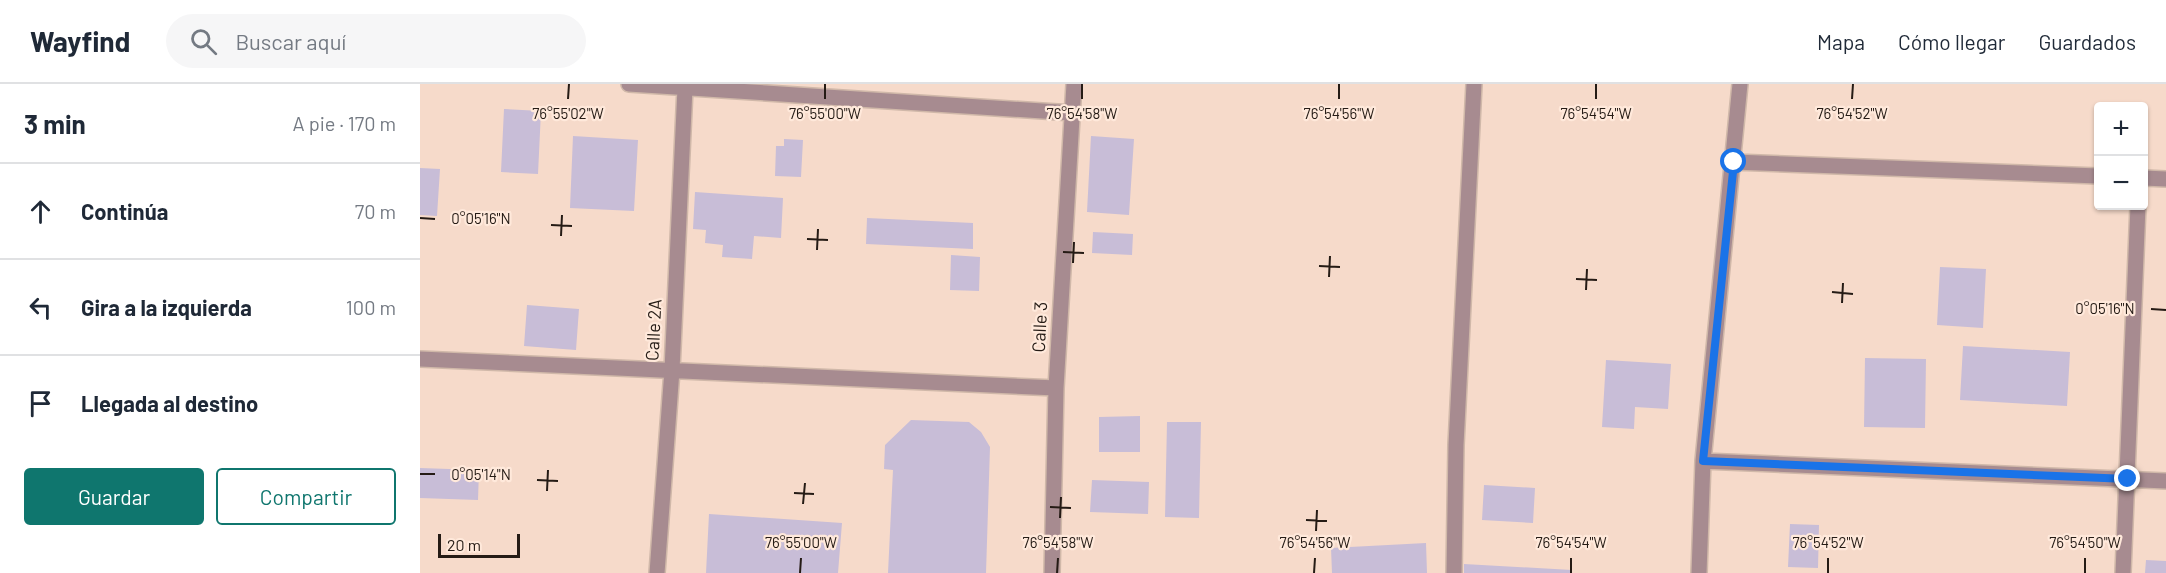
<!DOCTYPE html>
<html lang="es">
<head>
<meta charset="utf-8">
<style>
	:root { --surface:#fff; --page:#f6f6f7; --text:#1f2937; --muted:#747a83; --line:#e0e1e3; --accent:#0f766e }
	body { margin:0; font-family:Barlow,sans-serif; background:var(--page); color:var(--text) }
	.controls { position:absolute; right:18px; top:18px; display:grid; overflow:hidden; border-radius:6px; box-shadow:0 2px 4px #0004 }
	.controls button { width:54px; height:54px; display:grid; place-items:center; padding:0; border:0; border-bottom:2px solid var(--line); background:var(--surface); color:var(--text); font:30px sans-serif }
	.scale { position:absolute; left:18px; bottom:15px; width:82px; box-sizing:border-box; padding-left:6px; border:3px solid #251b15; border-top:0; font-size:16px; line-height:21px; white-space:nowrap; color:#251b15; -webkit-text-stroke:4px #ffe9db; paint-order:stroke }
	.stop { position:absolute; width:18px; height:18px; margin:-14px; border:4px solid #1a73e8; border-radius:50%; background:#fff }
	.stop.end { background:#1a73e8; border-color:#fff; box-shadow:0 2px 6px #0008 }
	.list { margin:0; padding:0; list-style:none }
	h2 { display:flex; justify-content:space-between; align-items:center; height:78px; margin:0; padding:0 24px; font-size:26px }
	h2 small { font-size:20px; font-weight:400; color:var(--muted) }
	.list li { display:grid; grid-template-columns:39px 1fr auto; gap:18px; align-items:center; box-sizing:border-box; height:96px; padding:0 24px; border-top:2px solid var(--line) }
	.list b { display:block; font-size:22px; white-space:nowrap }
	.list em { font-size:20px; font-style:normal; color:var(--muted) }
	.actions { display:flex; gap:12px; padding:18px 24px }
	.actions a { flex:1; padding:14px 0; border:2px solid var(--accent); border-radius:6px; text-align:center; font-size:21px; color:var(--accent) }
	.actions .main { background:var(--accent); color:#fff }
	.icon { flex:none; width:33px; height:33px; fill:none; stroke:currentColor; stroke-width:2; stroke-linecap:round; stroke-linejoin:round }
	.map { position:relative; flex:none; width:1746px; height:489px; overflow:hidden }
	header { display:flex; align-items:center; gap:36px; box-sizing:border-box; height:84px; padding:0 30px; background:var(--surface); border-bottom:2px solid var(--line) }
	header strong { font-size:28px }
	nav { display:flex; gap:33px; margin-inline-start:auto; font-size:21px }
	.search { width:420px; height:54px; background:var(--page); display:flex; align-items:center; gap:15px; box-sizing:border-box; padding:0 21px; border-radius:33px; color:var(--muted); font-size:22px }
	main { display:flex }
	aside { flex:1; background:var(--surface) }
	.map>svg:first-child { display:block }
	.building { fill:#c8bdd7 }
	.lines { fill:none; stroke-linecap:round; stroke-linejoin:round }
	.minor-casing { stroke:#d0b8a9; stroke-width:18 }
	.minor { stroke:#a78b90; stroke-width:15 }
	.route { stroke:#1a73e8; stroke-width:8 }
	.ticks { fill:none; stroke:#251b15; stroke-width:2 }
	.labels { text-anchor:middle; stroke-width:4.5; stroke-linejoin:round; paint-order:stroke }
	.street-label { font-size:18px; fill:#251b15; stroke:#ffe9db }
	.ticks-label { font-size:15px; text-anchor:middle; fill:#251b15; stroke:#ffe9db; stroke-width:4.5; stroke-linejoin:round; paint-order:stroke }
</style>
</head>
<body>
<header>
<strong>Wayfind</strong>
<div class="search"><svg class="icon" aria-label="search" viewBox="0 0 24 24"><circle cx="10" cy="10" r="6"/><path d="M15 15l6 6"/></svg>Buscar aquí</div>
<nav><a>Mapa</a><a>Cómo llegar</a><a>Guardados</a></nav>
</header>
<main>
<aside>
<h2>3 min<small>A pie · 170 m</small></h2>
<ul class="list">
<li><svg class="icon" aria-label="ahead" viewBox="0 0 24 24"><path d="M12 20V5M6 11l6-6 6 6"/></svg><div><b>Continúa</b></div><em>70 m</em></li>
<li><svg class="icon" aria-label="left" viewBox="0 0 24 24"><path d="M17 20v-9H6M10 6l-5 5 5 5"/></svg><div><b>Gira a la izquierda</b></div><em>100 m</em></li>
<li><svg class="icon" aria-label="arrive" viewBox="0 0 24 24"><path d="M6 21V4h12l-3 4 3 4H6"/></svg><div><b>Llegada al destino</b></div></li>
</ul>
<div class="actions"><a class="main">Guardar</a><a>Compartir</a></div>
</aside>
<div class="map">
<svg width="1746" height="489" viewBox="0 0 1746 489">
	<rect width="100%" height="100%" fill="#f6daca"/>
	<path class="building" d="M 84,25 L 121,27 L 118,90 L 81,88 Z
		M 153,52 L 218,56 L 214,127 L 150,124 Z
		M 671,52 L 714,55 L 709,131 L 667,128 Z
		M 364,55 L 383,56 L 381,93 L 355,92 L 356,62 L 364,62 Z
		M 0,84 L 20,85 L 17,132 L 0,131 Z
		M 275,108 L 363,114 L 361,154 L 334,152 L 332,175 L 302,173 L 303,161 L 285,159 L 286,146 L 273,145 Z
		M 447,134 L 553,139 L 553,165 L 446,160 Z
		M 673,148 L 713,150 L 712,171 L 672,169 Z
		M 531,171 L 560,173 L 559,207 L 530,206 Z
		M 1520,183 L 1566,185 L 1563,244 L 1517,241 Z
		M 107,221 L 159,225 L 156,266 L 104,262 Z
		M 1543,262 L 1650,268 L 1647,322 L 1540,316 Z
		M 1445,274 L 1506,275 L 1505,344 L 1444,343 Z
		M 1186,276 L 1251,280 L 1248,325 L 1215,323 L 1214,345 L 1182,343 Z
		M 720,332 L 720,368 L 679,368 L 679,333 Z
		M 491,336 L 549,338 L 561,348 L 570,363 L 566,489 L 468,489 L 473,386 L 464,385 L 465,361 Z
		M 747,338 L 781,338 L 779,434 L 745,433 Z
		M 0,384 L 59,386 L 58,416 L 0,414 Z
		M 672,396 L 729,398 L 728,430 L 670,428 Z
		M 1064,401 L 1115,404 L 1113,439 L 1062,436 Z
		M 289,430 L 422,439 L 418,489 L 286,489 Z
		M 1370,440 L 1399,441 L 1398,484 L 1368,483 Z
		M 1006,459 L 1007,489 L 912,489 L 911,464 Z
		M 1726,476 L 1746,477 L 1746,489 L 1725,489 Z
		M 1044,480 L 1152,486 L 1152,489 L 1044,489 Z"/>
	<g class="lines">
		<g class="minor-casing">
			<path id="minor" d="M 209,0 L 653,29
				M 1314,78 L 1678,92
				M 1724,94 L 1746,95
				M 0,275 L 636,304
				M 1283,377 L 1746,397
				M 237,489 L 252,286 L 265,4
				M 632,489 L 636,304 L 654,0
				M 1034,489 L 1036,361 L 1054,0
				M 1279,489 L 1283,377 L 1320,0
				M 1703,489 L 1718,122"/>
		</g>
		<use href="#minor" class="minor"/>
	</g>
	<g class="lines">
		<path class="route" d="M 1314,78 L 1283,377 L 1708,395"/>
	</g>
	<path class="ticks" d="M 148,15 L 149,0M 405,15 L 405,0M 662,15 L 662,0M 919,15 L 919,0M 1176,15 L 1176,0M 1432,15 L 1433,0M 0,134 L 15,135M 131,141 L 152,142M 141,152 L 142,131M 387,155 L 408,156M 397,166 L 398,145M 643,168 L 664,169M 653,179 L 654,158M 899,182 L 920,183M 909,193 L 910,172M 1156,195 L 1177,196M 1166,206 L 1167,185M 1412,208 L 1433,210M 1422,219 L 1423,199M 1731,225 L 1746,226M 0,390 L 15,390M 117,396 L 138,397M 127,407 L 128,386M 374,409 L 394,410M 383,420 L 385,399M 630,423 L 651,424M 640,434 L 641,413M 886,436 L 907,437M 896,447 L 897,426M 380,489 L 381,474M 637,489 L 638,474M 894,489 L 895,474M 1151,489 L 1151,474M 1408,489 L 1408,474M 1665,489 L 1665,474"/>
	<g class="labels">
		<g class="street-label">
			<text transform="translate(620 243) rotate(-87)" y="6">Calle 3</text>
			<text transform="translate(234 246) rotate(-87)" y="6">Calle 2A</text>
		</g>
	</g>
	<g class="ticks-label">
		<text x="148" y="35">76°55'02"W</text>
		<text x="405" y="35">76°55'00"W</text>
		<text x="662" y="35">76°54'58"W</text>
		<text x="919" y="35">76°54'56"W</text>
		<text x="1176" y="35">76°54'54"W</text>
		<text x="1432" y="35">76°54'52"W</text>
		<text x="61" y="140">0°05'16"N</text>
		<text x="1685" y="230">0°05'16"N</text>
		<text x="61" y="396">0°05'14"N</text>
		<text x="381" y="464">76°55'00"W</text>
		<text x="638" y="464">76°54'58"W</text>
		<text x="895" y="464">76°54'56"W</text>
		<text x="1151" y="464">76°54'54"W</text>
		<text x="1408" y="464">76°54'52"W</text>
		<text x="1665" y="464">76°54'50"W</text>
	</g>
</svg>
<div class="controls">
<button>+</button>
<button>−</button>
</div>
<div class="scale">20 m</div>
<div class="stop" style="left:1314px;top:78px"></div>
<div class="stop end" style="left:1708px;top:395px"></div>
</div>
</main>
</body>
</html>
